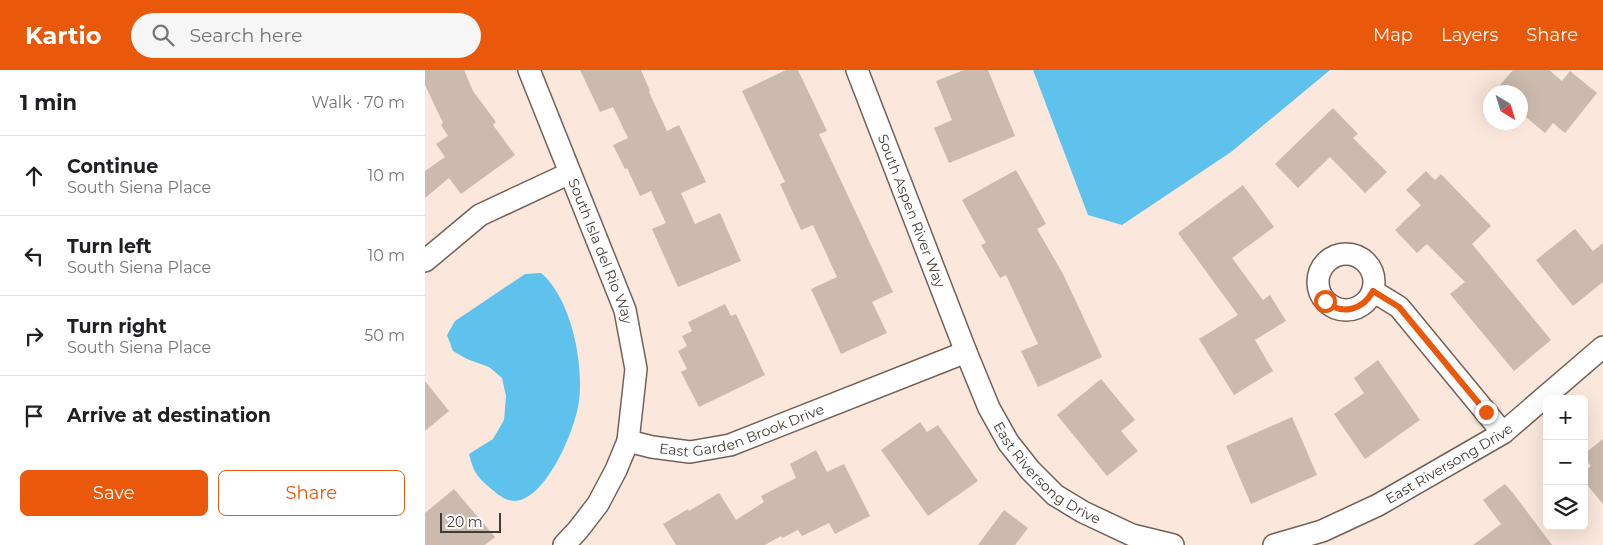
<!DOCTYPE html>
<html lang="en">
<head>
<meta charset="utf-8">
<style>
	:root { --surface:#fff; --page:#f6f6f6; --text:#202124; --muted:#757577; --line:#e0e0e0; --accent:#ea580c }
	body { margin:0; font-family:Montserrat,sans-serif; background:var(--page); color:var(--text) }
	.controls { position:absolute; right:15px; bottom:15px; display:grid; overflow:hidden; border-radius:8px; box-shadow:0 5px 20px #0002 }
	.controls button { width:45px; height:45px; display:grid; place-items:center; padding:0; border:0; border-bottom:1px solid var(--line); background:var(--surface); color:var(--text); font:25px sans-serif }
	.compass { position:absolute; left:1058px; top:15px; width:45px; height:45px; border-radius:50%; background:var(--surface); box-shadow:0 5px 20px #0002; rotate:142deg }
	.scale { position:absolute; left:15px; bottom:12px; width:61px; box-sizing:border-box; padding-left:5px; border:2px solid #433b37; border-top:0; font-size:14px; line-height:18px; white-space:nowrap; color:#433b37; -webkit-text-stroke:4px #fff; paint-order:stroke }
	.stop { position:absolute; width:15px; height:15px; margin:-11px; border:4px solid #ea580c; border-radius:50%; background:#fff }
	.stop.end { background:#ea580c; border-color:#fff; box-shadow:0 1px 5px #0008 }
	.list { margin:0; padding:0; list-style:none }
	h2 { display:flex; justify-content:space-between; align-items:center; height:65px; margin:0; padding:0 20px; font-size:21px }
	h2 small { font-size:16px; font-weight:400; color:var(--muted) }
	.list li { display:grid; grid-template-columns:32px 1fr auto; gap:15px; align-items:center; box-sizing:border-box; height:80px; padding:0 20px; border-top:1px solid var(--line) }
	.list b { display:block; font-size:19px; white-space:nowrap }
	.list p { margin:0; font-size:16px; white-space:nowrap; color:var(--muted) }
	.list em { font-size:16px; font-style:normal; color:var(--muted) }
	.actions { display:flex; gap:10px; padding:15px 20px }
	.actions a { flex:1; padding:11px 0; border:1px solid var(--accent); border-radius:8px; text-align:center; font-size:18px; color:var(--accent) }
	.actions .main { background:var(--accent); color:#fff }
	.icon { flex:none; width:28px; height:28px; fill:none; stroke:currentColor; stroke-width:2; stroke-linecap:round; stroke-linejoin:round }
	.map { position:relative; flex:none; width:1178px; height:475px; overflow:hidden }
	header { display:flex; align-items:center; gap:30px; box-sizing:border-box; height:70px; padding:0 25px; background:var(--accent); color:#fff }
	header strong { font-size:24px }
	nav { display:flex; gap:28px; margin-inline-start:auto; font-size:18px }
	.search { width:350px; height:45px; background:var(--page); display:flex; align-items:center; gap:12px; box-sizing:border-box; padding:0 18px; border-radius:28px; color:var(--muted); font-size:19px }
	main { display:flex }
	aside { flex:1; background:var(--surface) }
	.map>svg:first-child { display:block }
	.water { fill:#5ec2ed }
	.building { fill:#cbbaad }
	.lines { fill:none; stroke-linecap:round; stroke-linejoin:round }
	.minor-casing { stroke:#726158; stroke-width:24 }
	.minor { stroke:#fff; stroke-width:21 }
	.route { stroke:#ea580c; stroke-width:6 }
	.labels { text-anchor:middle; stroke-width:4.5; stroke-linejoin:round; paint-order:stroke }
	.street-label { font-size:14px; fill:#433b37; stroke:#fff }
</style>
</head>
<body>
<header>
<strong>Kartio</strong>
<div class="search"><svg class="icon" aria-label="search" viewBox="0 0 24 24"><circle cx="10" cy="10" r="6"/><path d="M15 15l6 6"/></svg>Search here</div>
<nav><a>Map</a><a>Layers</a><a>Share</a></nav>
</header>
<main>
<aside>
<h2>1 min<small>Walk · 70 m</small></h2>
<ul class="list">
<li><svg class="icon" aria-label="ahead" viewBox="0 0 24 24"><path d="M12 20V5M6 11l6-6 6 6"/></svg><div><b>Continue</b><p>South Siena Place</p></div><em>10 m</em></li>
<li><svg class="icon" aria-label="left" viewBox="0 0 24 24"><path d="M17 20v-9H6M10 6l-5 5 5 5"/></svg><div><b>Turn left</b><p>South Siena Place</p></div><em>10 m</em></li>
<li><svg class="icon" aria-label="right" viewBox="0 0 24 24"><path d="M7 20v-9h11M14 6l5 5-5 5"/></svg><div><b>Turn right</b><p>South Siena Place</p></div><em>50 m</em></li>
<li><svg class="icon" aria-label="arrive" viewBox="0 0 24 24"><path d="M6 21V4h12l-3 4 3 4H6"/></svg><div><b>Arrive at destination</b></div></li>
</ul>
<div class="actions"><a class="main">Save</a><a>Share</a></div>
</aside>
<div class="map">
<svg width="1178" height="475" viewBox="0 0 1178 475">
	<rect width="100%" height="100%" fill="#fbe7dc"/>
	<path class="water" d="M 608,0 L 905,0 L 806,82 L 697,155 L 663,145 Z
		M 116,203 C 146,228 159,293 154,331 C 151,358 121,431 89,431 C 82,431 73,425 69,421 C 53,408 49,404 44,384 L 68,369 L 79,350 L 81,326 L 77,308 L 64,297 L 42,289 L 28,281 L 22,265 L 30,251 L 100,204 Z"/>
	<path class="building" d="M 0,0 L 39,0 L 48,21 L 71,52 L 68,55 L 90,85 L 36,124 L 24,108 L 0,128 L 0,101 L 20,87 L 11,74 L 23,66 L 16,55 L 18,53 L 0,15 Z
		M 155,0 L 216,0 L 225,21 L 224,22 L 242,61 L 254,55 L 281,112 L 256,123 L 270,154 L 295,143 L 316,191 L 253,217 L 227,159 L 241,153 L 226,121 L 215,126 L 202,98 L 200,99 L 188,75 L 203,68 L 188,37 L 175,42 Z
		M 361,0 L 373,0 L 402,61 L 394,64 L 468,222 L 447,232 L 462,263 L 416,284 L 386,219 L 412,207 L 388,155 L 376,160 L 355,114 L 360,112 L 317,21 Z
		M 539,0 L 563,0 L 590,66 L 524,93 L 509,58 L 527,50 L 511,11 Z
		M 1088,0 L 1124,0 L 1137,11 L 1145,1 L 1172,23 L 1140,63 L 1128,53 L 1120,63 L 1096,43 L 1096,22 L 1069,22 Z
		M 908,38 L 933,64 L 928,68 L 962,102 L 940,123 L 905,87 L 873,118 L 850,94 Z
		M 591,100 L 621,154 L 612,159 L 638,204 L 677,287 L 613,317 L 596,281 L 613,274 L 581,205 L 575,208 L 556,175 L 561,173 L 537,130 Z
		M 1001,101 L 1010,110 L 1016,104 L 1066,156 L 1047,174 L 1126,270 L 1089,301 L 1025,224 L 1040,212 L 1002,174 L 992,183 L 970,160 L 996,135 L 981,120 Z
		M 818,115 L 849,157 L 807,188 L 838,230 L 845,225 L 861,251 L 830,270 L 848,301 L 809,325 L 774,269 L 813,245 L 753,163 Z
		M 1150,159 L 1168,181 L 1178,173 L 1178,212 L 1148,236 L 1111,190 Z
		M 300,234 L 306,246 L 311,244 L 340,305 L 274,337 L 256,302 L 262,299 L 253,281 L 262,276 L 257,266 L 267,261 L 263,252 Z
		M 953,290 L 995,350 L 940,389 L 909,344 L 939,323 L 929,308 Z
		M 676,309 L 710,350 L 696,361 L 713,381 L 682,406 L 632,345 Z
		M 0,311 L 24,341 L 0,361 Z
		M 867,347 L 892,405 L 826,434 L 801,376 Z
		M 495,352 L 502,362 L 513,355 L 553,411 L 503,446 L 456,380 Z
		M 1178,369 L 1178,434 L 1159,411 L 1159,402 L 1166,396 L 1159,387 L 1159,384 Z
		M 391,380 L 402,402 L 419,394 L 445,446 L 410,464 L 404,453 L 377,466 L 373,460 L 357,468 L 356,466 L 340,475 L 251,475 L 238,454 L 263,439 L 264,441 L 294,423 L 311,450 L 339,432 L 336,426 L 371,408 L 365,394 Z
		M 1080,414 L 1088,423 L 1127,475 L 1048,475 L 1076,454 L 1058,430 Z
		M 29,419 L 70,467 L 60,475 L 0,475 L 0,443 Z
		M 579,440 L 603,458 L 590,475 L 553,475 Z"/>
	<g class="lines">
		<g class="minor-casing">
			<g id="minor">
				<path id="s1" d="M 104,0 L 200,240 L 211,299 L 203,371 L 191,400 L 173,434 L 153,460 L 139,475"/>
				<path id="s2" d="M 432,0 L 541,282 L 564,338 L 583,372 L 605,400 L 630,425 L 658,442 L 707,465 L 748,475"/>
				<circle cx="921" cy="212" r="28"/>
				<path d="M 0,191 L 55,145 L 145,103"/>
				<path d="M 948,221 L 974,237 L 1078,363"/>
				<path id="s3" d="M 203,371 L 227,377 L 265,382 L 305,375 L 541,282"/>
				<path id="s4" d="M 849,475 L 897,461 L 953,435 L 1078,363 L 1178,277"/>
			</g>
		</g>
		<use href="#minor" class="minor"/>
	</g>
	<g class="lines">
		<path class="route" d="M 900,231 C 917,246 938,240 948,221 L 974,237 L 1061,342"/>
	</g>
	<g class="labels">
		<g class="street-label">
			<text dy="5" stroke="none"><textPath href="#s2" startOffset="151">South Aspen River Way</textPath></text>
			<text dy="5" stroke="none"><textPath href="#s1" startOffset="195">South Isla del Rio Way</textPath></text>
			<text dy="5" stroke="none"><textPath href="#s3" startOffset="118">East Garden Brook Drive</textPath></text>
			<text dy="5" stroke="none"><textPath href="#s4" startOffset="194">East Riversong Drive</textPath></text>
			<text dy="5" stroke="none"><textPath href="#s2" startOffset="452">East Riversong Drive</textPath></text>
		</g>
	</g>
</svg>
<div class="controls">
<button>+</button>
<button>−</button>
<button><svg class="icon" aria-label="layers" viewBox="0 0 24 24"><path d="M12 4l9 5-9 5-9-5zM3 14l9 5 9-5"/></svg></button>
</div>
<svg class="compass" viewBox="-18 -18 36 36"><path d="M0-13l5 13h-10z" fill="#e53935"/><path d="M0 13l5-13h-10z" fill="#757577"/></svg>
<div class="scale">20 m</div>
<div class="stop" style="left:900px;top:231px"></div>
<div class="stop end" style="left:1061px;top:342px"></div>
</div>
</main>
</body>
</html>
